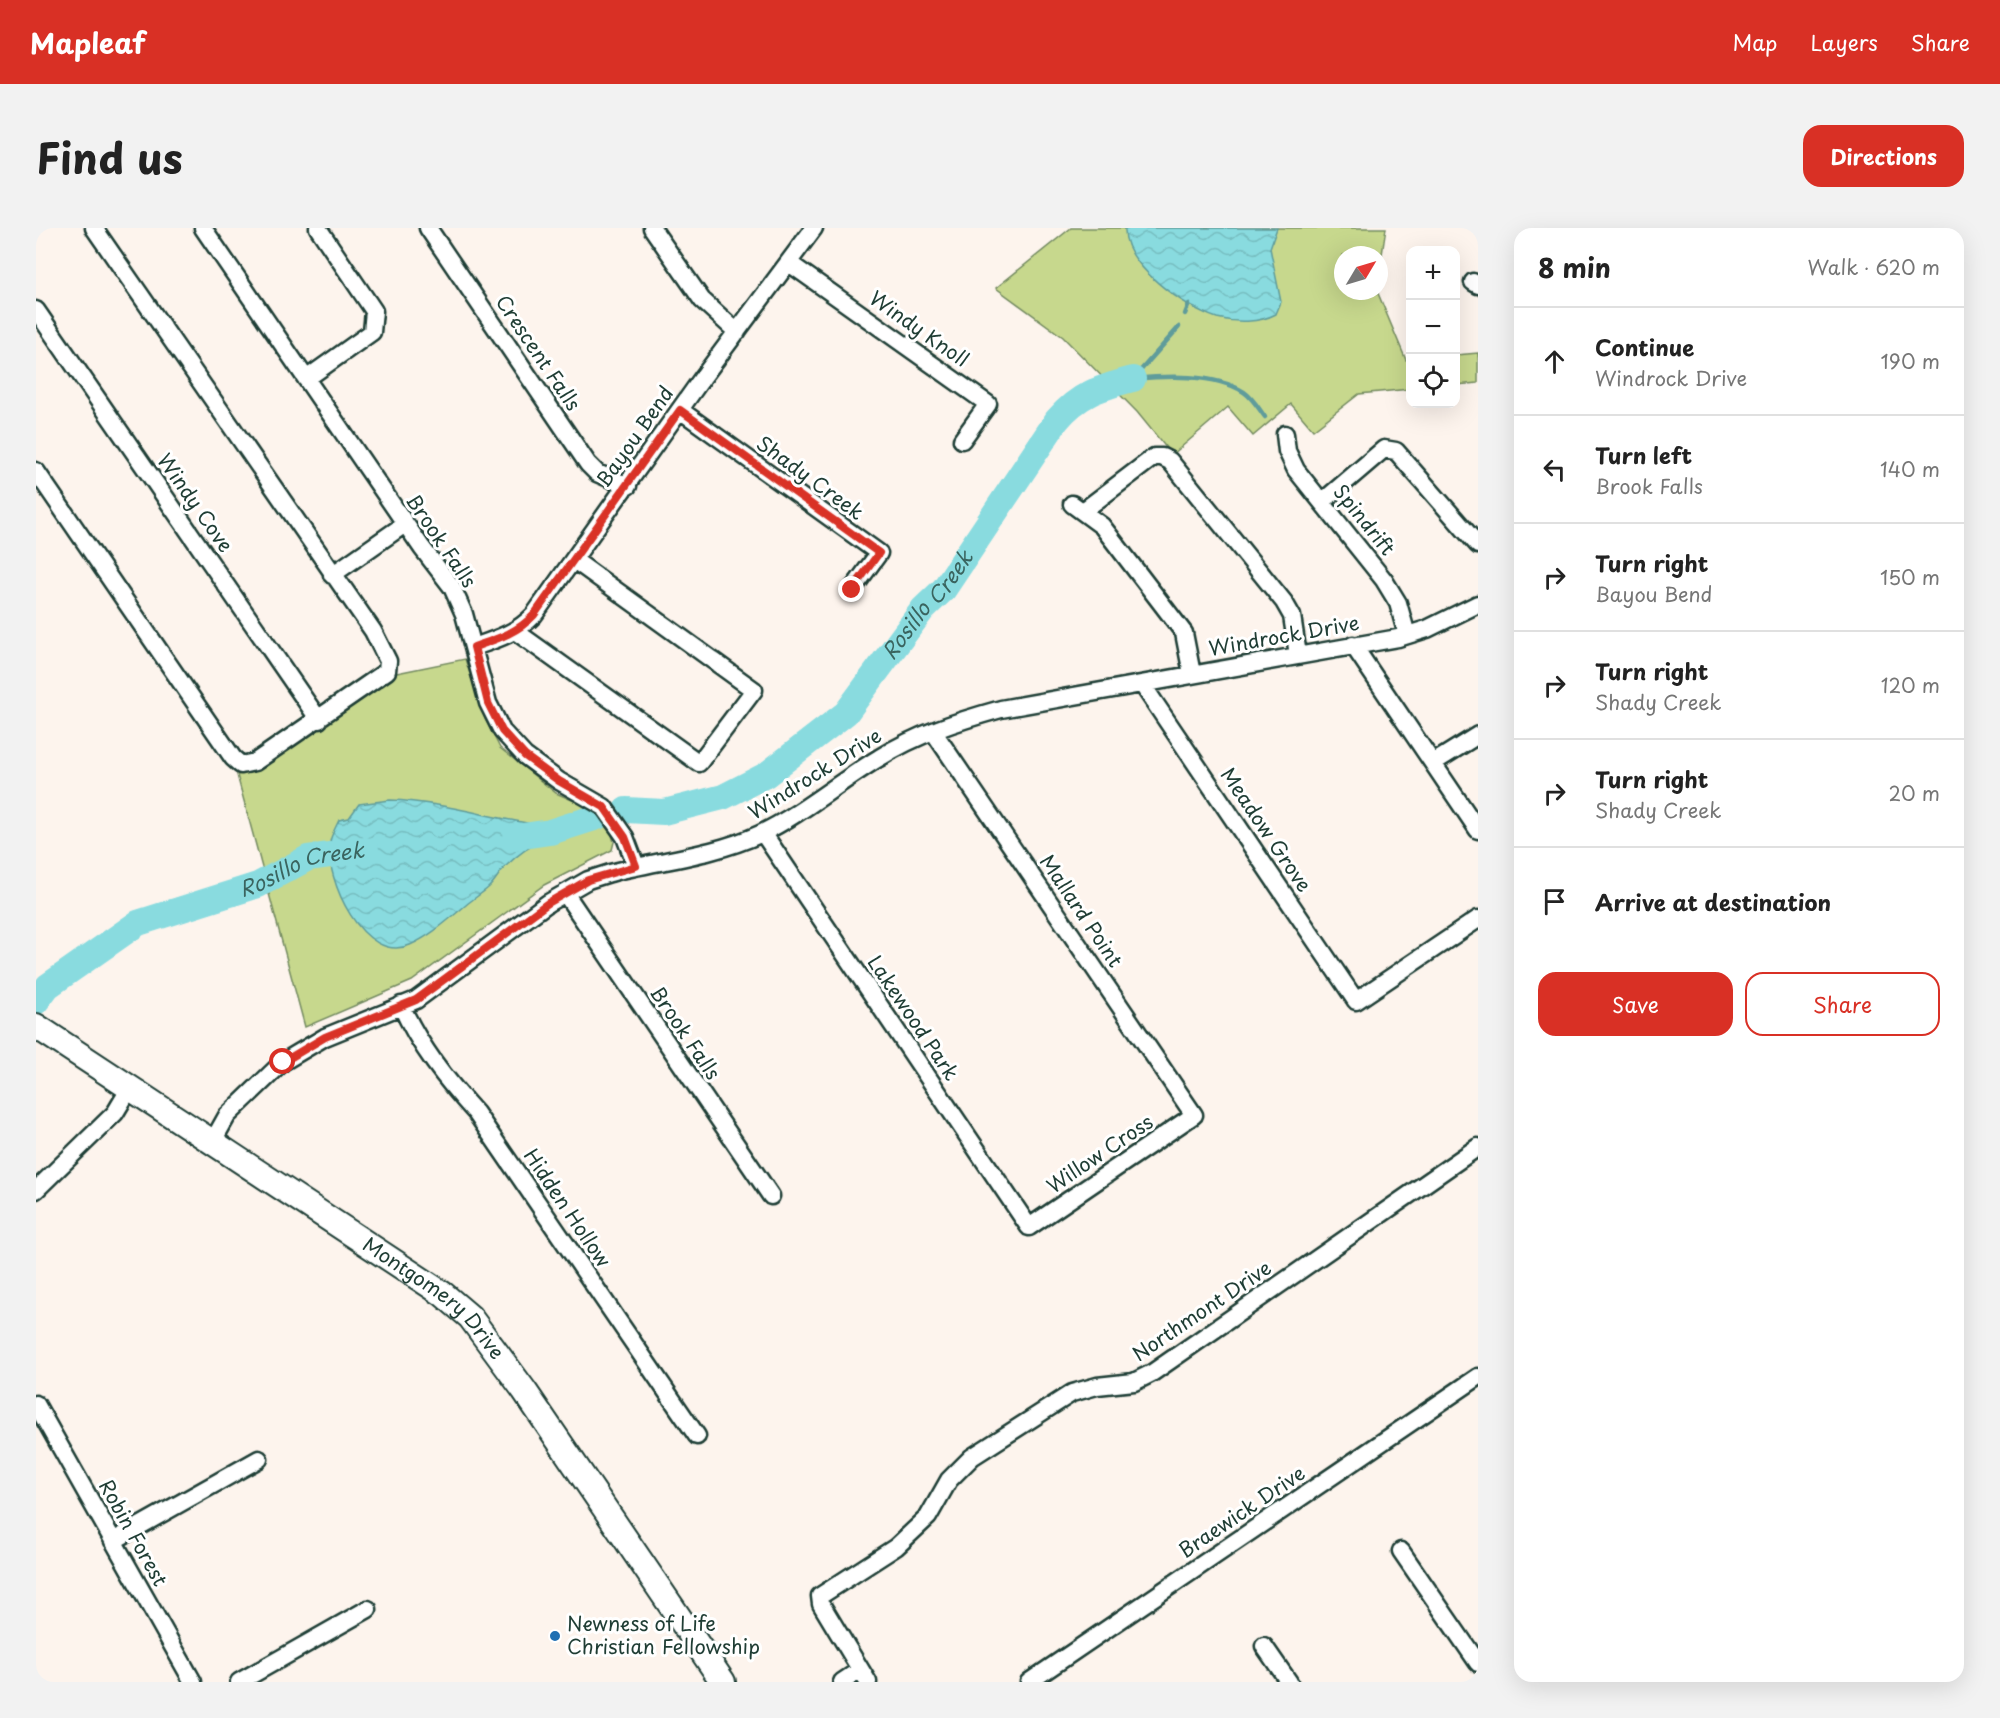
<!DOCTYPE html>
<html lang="en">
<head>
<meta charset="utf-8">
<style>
	:root { --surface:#fff; --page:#f2f2f2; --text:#222; --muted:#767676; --line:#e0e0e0; --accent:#d93025 }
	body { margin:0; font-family:"Playpen Sans",sans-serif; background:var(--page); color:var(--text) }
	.controls { position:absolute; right:18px; top:18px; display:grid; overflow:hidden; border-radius:12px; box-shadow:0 6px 24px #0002 }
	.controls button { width:54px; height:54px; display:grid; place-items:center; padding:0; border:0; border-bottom:2px solid var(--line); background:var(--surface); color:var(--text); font:30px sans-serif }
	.compass { position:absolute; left:1298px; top:18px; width:54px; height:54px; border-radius:50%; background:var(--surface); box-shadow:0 6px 24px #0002; rotate:52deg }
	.stop { position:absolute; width:18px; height:18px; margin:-14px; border:4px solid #d93025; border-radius:50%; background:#fff }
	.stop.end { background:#d93025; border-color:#fff; box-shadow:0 2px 6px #0008 }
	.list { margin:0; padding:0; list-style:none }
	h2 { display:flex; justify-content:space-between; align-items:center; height:78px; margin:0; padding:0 24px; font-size:26px }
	h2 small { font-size:20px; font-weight:400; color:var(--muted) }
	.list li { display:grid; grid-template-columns:39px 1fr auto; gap:18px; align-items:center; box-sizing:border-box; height:108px; padding:0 24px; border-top:2px solid var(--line) }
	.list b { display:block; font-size:22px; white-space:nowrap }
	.list p { margin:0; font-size:20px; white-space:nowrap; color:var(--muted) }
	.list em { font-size:20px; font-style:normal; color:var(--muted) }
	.actions { display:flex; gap:12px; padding:18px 24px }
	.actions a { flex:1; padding:14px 0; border:2px solid var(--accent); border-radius:18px; text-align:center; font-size:21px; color:var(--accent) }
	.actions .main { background:var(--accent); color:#fff }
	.icon { flex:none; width:33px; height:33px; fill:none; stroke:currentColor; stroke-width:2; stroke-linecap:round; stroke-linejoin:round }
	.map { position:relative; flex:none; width:1442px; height:1454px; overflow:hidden; border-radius:18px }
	header { display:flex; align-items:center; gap:36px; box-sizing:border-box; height:84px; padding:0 30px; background:var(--accent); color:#fff }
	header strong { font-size:28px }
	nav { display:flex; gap:33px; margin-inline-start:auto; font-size:21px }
	.intro { display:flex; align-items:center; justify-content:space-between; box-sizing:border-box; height:144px; padding:0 36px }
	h1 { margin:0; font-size:42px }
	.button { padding:15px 27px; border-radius:18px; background:var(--accent); color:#fff; font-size:21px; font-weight:700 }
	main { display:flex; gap:36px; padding:0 36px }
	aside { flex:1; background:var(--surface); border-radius:18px; box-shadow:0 6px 24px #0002 }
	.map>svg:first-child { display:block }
	.green { fill:#c7d88d; stroke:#738a60; stroke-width:1.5 }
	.water { fill:url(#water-waves); stroke:#5f9c9b; stroke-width:1.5 }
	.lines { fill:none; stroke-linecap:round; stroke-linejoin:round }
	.stream { stroke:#5f9c9b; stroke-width:4.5 }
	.river { stroke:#89dbdf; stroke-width:26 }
	.street-casing { stroke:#1f3d34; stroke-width:21 }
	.secondary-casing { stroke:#1f3d34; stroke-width:28 }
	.street { stroke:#fff; stroke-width:16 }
	.secondary { stroke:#fff; stroke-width:24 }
	.route { stroke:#d93025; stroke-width:8 }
	.poi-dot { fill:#1f6fb2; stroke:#fff; stroke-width:2 }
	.labels { text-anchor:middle; stroke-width:6; stroke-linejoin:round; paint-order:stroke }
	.street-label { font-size:20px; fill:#1f3d34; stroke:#fff }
	.poi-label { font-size:20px; fill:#1f3d34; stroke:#fff; text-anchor:start }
	.water-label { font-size:21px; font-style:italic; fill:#3a645f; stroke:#fff }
</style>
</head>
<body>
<header>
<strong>Mapleaf</strong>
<nav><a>Map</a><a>Layers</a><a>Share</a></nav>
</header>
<div class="intro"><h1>Find us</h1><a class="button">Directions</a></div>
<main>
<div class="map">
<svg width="1442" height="1454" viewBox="0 0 1442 1454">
	<defs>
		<pattern id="water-waves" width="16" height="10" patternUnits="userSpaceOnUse" patternTransform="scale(1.5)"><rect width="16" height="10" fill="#89dbdf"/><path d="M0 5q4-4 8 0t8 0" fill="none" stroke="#76bdc0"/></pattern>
	</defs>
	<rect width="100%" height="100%" fill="#fdf4ed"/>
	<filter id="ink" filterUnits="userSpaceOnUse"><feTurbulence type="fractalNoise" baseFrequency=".0167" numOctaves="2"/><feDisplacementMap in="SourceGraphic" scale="12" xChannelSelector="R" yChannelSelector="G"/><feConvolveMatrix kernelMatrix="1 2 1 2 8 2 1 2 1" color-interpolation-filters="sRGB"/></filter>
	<g filter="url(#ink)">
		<path class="green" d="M 1035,0 L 1350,0 L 1343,46 L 1343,27 L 1307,27 L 1307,63 L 1341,63 L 1370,132 L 1374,132 L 1374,161 L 1323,166 L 1277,202 L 1255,176 L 1217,208 L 1192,179 L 1136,227 L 1101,184 L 1027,109 L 960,60 Z
			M 1442,125 L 1442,155 L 1420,157 L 1420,127 Z
			M 429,431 L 449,491 L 464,520 L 520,565 L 555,580 L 576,607 L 578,614 L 576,622 L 508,657 L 376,753 L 269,799 L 201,547 L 221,543 L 348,455 L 356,446 Z"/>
		<path class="water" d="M 1089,0 L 1241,0 L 1234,20 L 1245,74 L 1240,86 C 1223,95 1200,95 1181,90 C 1149,80 1087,37 1089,0 Z
			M 354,572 C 409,574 456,591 510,598 L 514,604 L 510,611 C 494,617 481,627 469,639 C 463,645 459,654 452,660 C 445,666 437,671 430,677 C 412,692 396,707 374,717 C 328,737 288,651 294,614 C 295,607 300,599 303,592 L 313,590 L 323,576 Z"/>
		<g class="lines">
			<path class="stream" d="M 1149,86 L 1153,76
				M 1097,151 C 1129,148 1179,145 1208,164 C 1217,170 1223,181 1229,189
				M 1097,151 L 1143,99"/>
			<g class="river">
				<path id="s1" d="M 590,582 L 628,584 L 687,569 L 730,547 L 810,485 L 887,381 L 908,361 L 1021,192 C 1044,165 1064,160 1097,151"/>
				<path d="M 480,609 L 514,604 L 561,589"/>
				<path id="s2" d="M 0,774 L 12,758 L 102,695 L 222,657 L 272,630 L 330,622"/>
			</g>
			<g class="street-casing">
				<path id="street" d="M 167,0 L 386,320 L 416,359 L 428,386 L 452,475 L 466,503 L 489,528 L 523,553 L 568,579 L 589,609 L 600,638
					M 392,0 L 552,236 L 561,245 L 592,258
					M 616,0 L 666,72 L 701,104
					M 753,35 L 952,176 L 926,212
					M 1437,54 L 1442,57
					M 0,82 L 283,492
					M 270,151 L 336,104 L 338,83 L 282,0
					M 644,182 L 843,325 L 816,362
					M 1249,206 L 1251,223 L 1260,242 L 1348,352 L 1362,375 L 1371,407
					M 0,243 L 197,530 L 205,537 L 219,534 L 351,443 L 352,433 L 337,403 L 58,0
					M 1286,274 L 1348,221 L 1360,223 L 1442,317
					M 1036,276 L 1066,298 L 1148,405 L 1156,446
					M 1047,283 L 1118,229 L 1126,229 L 1134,233 L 1248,374 L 1256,388 L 1262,427
					M 296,347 L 369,296
					M 479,403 L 663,535 L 718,462 L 538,332
					M 1317,417 L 1442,602
					M 438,419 C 461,411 481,405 498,387 L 667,149 L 778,0
					M 1106,456 L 1320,773 L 1442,691
					M 1397,535 L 1442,507
					M 727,605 L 993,999 L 1158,887 L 897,503
					M 529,665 L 735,968
					M 365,777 C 384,819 410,852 440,885 L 661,1208
					M 177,913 L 191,888 L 247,834 L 289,809 L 380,772 L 512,675 L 552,652 L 574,645 C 624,632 676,628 724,606 C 766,586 803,554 843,530 C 881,506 922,493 965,481 L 1362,410 L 1391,401 L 1442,376
					M 0,962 L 79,885 L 94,860
					M 0,1176 L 157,1454
					M 77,1313 L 223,1231
					M 1365,1323 L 1442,1435
					M 1228,1418 L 1253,1454
					M 203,1454 L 332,1381
					M 806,1454 L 824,1442
					M 832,1454 L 785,1376 L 784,1368 L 860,1319 L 892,1289 L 913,1252 L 936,1229 L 1036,1165 L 1061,1158 L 1098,1154 L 1116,1145 L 1442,919
					M 993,1454 L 1442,1149"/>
			</g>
			<g class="secondary-casing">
				<g id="secondary">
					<path id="s3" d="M 0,798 L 407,1066 L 434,1089 L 488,1162 L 687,1454"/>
				</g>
			</g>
			<use href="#street" class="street"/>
			<use href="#secondary" class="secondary"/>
		</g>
	</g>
	<g class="lines" filter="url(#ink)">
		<path class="route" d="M 247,834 L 289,809 L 380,772 L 512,675 L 540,659 L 552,652 L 600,638 L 589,609 L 568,579 L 523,553 L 489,528 L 466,503 L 452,475 L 438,419 C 461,411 481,405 498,387 L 644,182 L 843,325 L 816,362"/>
	</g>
	<circle class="poi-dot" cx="519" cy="1408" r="6"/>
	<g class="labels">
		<g class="street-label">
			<text transform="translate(883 101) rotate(35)" y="7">Windy Knoll</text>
			<text transform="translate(502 125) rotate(56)" y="7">Crescent Falls</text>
			<text transform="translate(599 209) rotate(-55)" y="7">Bayou Bend</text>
			<text transform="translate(774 250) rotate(36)" y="7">Shady Creek</text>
			<text transform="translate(159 275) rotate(55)" y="7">Windy Cove</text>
			<text transform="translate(1328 292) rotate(51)" y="7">Spindrift</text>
			<text transform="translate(405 313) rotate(56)" y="7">Brook Falls</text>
			<text transform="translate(1248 408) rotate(-10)" y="7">Windrock Drive</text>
			<text transform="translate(779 546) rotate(-32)" y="7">Windrock Drive</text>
			<text transform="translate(1230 602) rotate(56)" y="7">Meadow Grove</text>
			<text transform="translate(1045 683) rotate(56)" y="7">Mallard Point</text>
			<text transform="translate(877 790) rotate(56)" y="7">Lakewood Park</text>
			<text transform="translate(649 805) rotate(56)" y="7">Brook Falls</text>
			<text transform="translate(1064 926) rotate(-34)" y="7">Willow Cross</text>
			<text transform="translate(531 980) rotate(56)" y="7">Hidden Hollow</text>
			<text dy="7" stroke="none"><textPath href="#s3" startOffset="483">Montgomery Drive</textPath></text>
			<text transform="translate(1166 1083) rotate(-34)" y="7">Northmont Drive</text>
			<text transform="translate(1206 1284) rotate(-34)" y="7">Braewick Drive</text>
			<text transform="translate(97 1305) rotate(61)" y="7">Robin Forest</text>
		</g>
		<g class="poi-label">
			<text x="531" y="1403">Newness of Life<tspan x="531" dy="23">Christian Fellowship</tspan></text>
		</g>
		<g class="water-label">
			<text dy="7" stroke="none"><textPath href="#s1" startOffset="384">Rosillo Creek</textPath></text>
			<text dy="7" stroke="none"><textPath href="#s2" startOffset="303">Rosillo Creek</textPath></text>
		</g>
	</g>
</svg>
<div class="controls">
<button>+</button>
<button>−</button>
<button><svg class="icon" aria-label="locate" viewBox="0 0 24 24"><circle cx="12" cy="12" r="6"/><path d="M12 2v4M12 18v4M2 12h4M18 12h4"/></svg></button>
</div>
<svg class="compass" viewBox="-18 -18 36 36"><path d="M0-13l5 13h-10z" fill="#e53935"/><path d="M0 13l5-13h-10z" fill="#767676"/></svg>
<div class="stop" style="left:247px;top:834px"></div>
<div class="stop end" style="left:816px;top:362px"></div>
</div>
<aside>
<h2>8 min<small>Walk · 620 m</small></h2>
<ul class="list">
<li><svg class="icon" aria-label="ahead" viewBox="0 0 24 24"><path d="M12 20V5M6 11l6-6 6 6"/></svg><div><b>Continue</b><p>Windrock Drive</p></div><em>190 m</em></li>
<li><svg class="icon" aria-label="left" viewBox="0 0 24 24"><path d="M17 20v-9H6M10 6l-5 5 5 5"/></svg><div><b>Turn left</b><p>Brook Falls</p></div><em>140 m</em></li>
<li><svg class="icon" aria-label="right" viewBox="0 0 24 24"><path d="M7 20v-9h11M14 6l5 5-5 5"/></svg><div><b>Turn right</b><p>Bayou Bend</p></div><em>150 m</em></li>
<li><svg class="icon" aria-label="right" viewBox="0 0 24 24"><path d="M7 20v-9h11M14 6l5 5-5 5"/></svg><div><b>Turn right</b><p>Shady Creek</p></div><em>120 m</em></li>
<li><svg class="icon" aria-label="right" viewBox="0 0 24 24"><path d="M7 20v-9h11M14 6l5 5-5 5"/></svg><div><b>Turn right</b><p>Shady Creek</p></div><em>20 m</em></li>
<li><svg class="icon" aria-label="arrive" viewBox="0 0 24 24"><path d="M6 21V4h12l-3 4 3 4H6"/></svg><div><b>Arrive at destination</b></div></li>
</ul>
<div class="actions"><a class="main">Save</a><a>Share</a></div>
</aside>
</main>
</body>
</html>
